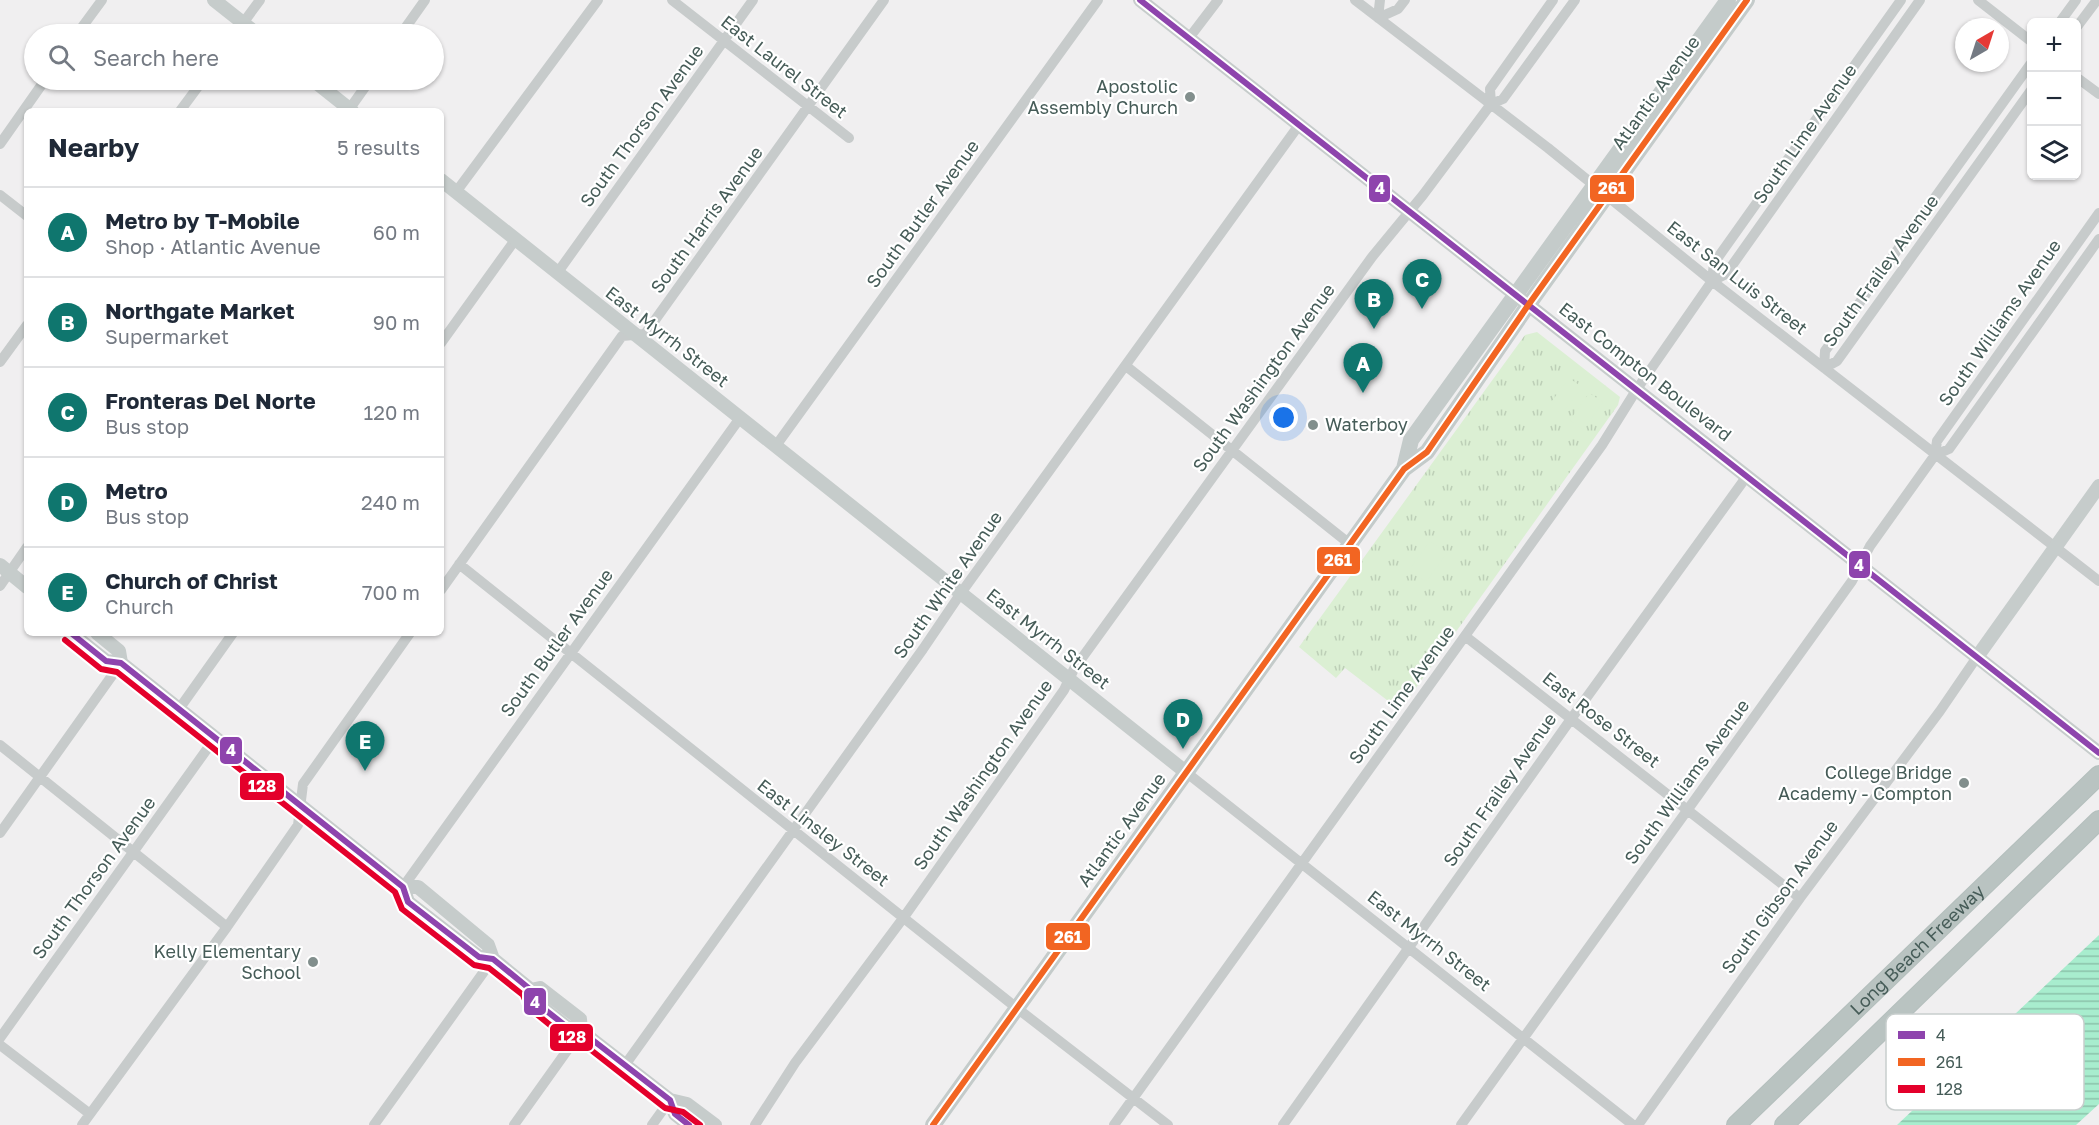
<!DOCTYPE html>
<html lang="en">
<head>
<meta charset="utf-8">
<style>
	:root { --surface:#fff; --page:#f2f2f3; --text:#1f2937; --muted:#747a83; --line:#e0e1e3; --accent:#0f766e }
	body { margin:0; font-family:"Golos Text",sans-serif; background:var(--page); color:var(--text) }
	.controls { position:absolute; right:18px; top:18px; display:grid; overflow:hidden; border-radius:9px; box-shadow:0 2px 4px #0004 }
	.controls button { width:54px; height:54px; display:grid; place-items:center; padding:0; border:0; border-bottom:2px solid var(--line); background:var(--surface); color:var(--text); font:30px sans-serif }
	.compass { position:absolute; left:1955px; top:18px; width:54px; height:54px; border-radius:50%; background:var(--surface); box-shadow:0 2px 4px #0004; rotate:39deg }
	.you { position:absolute; left:1284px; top:418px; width:21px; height:21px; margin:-15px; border:4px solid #fff; border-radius:50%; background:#1a73e8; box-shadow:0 0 0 9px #1a73e833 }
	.badge { display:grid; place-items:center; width:39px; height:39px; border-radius:50%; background:var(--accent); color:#fff; font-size:20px; font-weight:700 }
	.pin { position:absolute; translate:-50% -50px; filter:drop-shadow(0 2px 3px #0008) }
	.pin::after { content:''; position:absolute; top:32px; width:21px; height:18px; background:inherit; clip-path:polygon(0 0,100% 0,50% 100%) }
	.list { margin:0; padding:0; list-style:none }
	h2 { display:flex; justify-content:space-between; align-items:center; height:78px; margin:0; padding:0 24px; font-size:26px }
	h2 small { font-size:20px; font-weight:400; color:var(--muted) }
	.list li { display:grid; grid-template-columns:39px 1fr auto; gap:18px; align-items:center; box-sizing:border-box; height:90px; padding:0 24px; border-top:2px solid var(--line) }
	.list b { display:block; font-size:22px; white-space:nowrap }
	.list p { margin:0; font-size:20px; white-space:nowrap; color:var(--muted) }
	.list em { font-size:20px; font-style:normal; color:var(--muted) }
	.icon { flex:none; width:33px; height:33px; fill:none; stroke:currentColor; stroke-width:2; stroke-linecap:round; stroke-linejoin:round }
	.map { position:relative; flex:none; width:2099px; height:1125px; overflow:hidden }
	.search { position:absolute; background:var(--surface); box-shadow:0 2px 4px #0004; left:24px; top:24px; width:420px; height:66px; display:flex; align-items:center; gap:15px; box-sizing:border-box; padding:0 21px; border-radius:33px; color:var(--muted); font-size:22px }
	.panel { position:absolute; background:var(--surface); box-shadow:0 2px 4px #0004; left:24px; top:108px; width:420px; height:528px; border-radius:9px }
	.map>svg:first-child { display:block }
	.park { fill:url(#park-tufts) }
	.garden { fill:#dbefd3 }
	.water { fill:url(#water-rules) }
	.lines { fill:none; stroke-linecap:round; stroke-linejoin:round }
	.highway-casing { stroke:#b4bfbd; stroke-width:20 }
	.street { stroke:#c7cbcb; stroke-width:10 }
	.secondary { stroke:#c6cccb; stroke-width:14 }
	.primary { stroke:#c4cbca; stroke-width:16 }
	.highway { stroke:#b9c3c1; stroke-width:18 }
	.bus-1-casing { stroke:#fff; stroke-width:10 }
	.bus-2-casing { stroke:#fff; stroke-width:10 }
	.bus-3-casing { stroke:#fff; stroke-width:10 }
	.bus-1 { stroke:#8e44ad; stroke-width:6 }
	.bus-2 { stroke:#f26522; stroke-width:6 }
	.bus-3 { stroke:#e4002b; stroke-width:6 }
	.poi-dot { fill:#828f8d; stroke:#fff; stroke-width:2 }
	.labels { text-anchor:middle; stroke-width:4.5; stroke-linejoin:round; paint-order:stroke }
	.street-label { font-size:18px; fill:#465c58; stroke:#fff }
	.poi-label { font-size:18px; fill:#465c58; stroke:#fff; text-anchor:end }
	.key { fill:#fff; stroke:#c8cecd; stroke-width:1.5 }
	.key-label { font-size:16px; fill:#465c58 }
	.line-badge { stroke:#fff; stroke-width:2 }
	.badge-label { font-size:16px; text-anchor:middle; font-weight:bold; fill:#fff }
</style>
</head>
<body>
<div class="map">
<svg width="2099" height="1125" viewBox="0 0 2099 1125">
	<defs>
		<pattern id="park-tufts" width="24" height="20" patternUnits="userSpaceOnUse" patternTransform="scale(1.5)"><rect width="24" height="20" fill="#dbefd3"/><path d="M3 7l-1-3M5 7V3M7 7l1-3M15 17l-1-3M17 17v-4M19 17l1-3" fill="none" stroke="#bdcfb7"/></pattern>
		<pattern id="water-rules" width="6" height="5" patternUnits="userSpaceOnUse" patternTransform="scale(1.5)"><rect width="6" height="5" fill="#a8edce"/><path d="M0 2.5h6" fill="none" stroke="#8bc3aa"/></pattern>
	</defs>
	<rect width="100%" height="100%" fill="#f0eff0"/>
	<path class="park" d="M 1537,332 L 1620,397 L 1618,405 L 1400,710 L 1345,668 L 1336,678 L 1299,647 L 1525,335 Z"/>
	<path class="garden" d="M 1569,378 L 1582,387 L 1562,414 L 1549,405 Z
		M 1589,393 L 1603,402 L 1583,430 L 1570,420 Z
		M 1430,541 L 1447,553 L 1426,582 L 1409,570 Z"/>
	<path class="water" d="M 2099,935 L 2099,1104 L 2076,1125 L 1897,1125 Z"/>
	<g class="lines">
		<g class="highway-casing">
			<g id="highway">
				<path id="s1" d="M 1736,1125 L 2099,775"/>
				<path d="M 1784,1125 L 2099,820"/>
			</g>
		</g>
		<path class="street" d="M 672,0 L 849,138
			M 1355,0 L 1548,148 L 1712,281 L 2099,581
			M 1978,0 L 2032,42
			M 1378,18 L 1398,9 L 1405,0
			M 1378,18 L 1380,0
			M 2060,22 L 2076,0
			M 2076,28 L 2097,0
			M 77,34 L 102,0
			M 235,34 L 260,0
			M 401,34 L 425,0
			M 1189,38 L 1218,0
			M 2076,77 L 2099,94
			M 1491,104 L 1490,89 L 1553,0
			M 180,111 L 203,80
			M 348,111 L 370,80
			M 0,144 L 45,80
			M 456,192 L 598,0
			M 0,195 L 27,216
			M 558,272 L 753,0
			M 1712,281 L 1726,274 L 1920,0
			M 441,343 L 515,240
			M 0,362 L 27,325
			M 1126,366 L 1351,545
			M 1824,368 L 1825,351 L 2032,62
			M 1824,368 L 1837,361 L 2032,89
			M 775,447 L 1098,0
			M 1935,455 L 1949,449 L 2099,239
			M 459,564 L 1018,1009 L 1168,1125
			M 0,586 L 27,547
			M 441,590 L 622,336 L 645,334 L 884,0
			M 1465,636 L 1800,898
			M 179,709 L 233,633
			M 0,745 L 227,927
			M 1187,773 L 1633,1125
			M 0,833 L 121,663
			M 403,887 L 740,418
			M 0,1038 L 215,738
			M 0,1045 L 90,1114
			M 625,1065 L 923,649 L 961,593 L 1299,125
			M 82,1125 L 227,927 L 298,825 L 303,784 L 410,633
			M 374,1125 L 493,959
			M 514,1125 L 581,1031
			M 652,1125 L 670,1100
			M 755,1125 L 795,1063 L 904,917 L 1064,690 L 1074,669 L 1372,257 L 1423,195 L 1491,104 L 1503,99 L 1575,0
			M 1114,1125 L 1602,445 L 1637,389 L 1712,281 L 1714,263 L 1901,0
			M 1283,1125 L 1571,719 L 1747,476
			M 1461,1125 L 1852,581 L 1870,546 L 1935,455 L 1937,441 L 2099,213
			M 1638,1125 L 1800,898 L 1940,711 L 1977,657"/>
		<path class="secondary" d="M 214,0 L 257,34
			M 1140,0 L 2099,753
			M 313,80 L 352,111
			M 441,180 L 1187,773
			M 0,565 L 27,587
			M 71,633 L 106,661 L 121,663 L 403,887 L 408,902 L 479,957 L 493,959 L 531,990 L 534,1001 L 567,1027 L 581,1031 L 670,1100 L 687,1104 L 715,1125
			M 97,633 L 119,651 L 121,663
			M 1977,657 L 2099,486
			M 403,887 L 418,887 L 488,945 L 493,959
			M 531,990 L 540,988 L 580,1019 L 581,1031
			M 670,1100 L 675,1114 L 689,1125"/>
		<path class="primary" d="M 1404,469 L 1411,440 L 1728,0
			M 933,1125 L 1404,469 L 1427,452 L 1529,304 L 1747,0"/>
		<use href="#highway" class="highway"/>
		<g class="bus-1-casing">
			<path id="bus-1" d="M 1140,0 L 2099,753
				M 71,633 L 106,661 L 121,663 L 403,887 L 408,902 L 479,957 L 493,959 L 531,990 L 534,1001 L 567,1027 L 581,1031 L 670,1100 L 675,1114 L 689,1125"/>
		</g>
		<g class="bus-2-casing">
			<path id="bus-2" d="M 933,1125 L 1404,469 L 1427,452 L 1529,304 L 1747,0"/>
		</g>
		<g class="bus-3-casing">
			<path id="bus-3" d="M 65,640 L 101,669 L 117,672 L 395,892 L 402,909 L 474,965 L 489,968 L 523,995 L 528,1007 L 561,1034 L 577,1039 L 665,1108 L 683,1112 L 700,1125"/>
		</g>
		<use href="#bus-1" class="bus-1"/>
		<use href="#bus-2" class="bus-2"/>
		<use href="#bus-3" class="bus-3"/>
	</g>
	<g class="poi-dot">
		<circle cx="1190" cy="97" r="6"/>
		<circle cx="1313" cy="425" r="6"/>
		<circle cx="1964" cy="783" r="6"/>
		<circle cx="313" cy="962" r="6"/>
	</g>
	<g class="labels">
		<g class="street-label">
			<text transform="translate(784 67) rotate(38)" y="6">East Laurel Street</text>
			<text transform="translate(1656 93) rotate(-54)" y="6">Atlantic Avenue</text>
			<text transform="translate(642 126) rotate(-54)" y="6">South Thorson Avenue</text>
			<text transform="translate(1805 134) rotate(-55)" y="6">South Lime Avenue</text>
			<text transform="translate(923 214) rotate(-54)" y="6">South Butler Avenue</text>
			<text transform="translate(707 220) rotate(-54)" y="6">South Harris Avenue</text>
			<text transform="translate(1881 271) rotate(-54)" y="6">South Frailey Avenue</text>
			<text transform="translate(1737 278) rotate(38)" y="6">East San Luis Street</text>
			<text transform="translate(2000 323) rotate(-55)" y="6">South Williams Avenue</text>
			<text transform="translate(667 337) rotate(38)" y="6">East Myrrh Street</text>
			<text transform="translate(1645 372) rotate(38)" y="6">East Compton Boulevard</text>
			<text transform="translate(1264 378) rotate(-54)" y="6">South Washington Avenue</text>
			<text transform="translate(948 585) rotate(-55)" y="6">South White Avenue</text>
			<text transform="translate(1048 639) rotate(38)" y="6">East Myrrh Street</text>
			<text transform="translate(557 643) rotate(-54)" y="6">South Butler Avenue</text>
			<text transform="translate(1402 695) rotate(-54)" y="6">South Lime Avenue</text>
			<text transform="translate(1601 720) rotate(38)" y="6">East Rose Street</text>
			<text transform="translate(983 775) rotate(-55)" y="6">South Washington Avenue</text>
			<text transform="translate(1687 782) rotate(-54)" y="6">South Williams Avenue</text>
			<text transform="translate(1500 790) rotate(-55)" y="6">South Frailey Avenue</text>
			<text transform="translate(1122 830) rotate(-54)" y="6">Atlantic Avenue</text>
			<text transform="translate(823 833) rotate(38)" y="6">East Linsley Street</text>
			<text transform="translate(94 878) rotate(-54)" y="6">South Thorson Avenue</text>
			<text transform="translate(1780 897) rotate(-54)" y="6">South Gibson Avenue</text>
			<text transform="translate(1429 941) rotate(38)" y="6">East Myrrh Street</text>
			<text dy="6" stroke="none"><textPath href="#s1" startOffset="252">Long Beach Freeway</textPath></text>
		</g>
		<g class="poi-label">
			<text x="1178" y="93">Apostolic<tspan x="1178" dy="21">Assembly Church</tspan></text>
			<text x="1325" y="431" text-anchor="start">Waterboy</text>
			<text x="1952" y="779">College Bridge<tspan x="1952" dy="21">Academy - Compton</tspan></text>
			<text x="301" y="958">Kelly Elementary<tspan x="301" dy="21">School</tspan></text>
		</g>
	</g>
	<rect x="1886" y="1014" width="198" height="96" rx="9" class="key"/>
	<rect x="1898" y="1031" width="27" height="8" fill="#8e44ad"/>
	<rect x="1898" y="1058" width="27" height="8" fill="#f26522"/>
	<rect x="1898" y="1085" width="27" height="8" fill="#e4002b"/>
	<g class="key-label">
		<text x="1936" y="1041">4</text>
		<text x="1936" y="1068">261</text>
		<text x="1936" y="1095">128</text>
	</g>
	<g class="line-badge">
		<rect x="1368" y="174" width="23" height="29" rx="6" fill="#8e44ad"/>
		<rect x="1589" y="174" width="46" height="29" rx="6" fill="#f26522"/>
		<rect x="1316" y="546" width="45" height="29" rx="6" fill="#f26522"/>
		<rect x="1848" y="550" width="23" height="29" rx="6" fill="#8e44ad"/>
		<rect x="219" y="736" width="24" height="29" rx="6" fill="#8e44ad"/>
		<rect x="239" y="772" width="46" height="29" rx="6" fill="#e4002b"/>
		<rect x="1045" y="922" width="46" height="29" rx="6" fill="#f26522"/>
		<rect x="523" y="987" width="24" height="29" rx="6" fill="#8e44ad"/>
		<rect x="549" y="1023" width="45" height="29" rx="6" fill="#e4002b"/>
	</g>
	<g class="badge-label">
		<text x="1380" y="194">4</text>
		<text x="1612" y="194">261</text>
		<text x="1338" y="566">261</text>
		<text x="1859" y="571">4</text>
		<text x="231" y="756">4</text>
		<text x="262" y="792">128</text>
		<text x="1068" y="943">261</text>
		<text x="535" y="1008">4</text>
		<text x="572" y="1043">128</text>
	</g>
</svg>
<div class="controls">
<button>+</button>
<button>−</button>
<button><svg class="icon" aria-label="layers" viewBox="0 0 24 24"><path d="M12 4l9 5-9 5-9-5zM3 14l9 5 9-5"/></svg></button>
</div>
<svg class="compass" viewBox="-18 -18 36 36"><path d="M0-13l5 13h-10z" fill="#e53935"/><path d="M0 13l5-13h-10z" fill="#747a83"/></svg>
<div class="you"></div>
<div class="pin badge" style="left:1363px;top:393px">A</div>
<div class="pin badge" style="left:1374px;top:329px">B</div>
<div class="pin badge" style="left:1422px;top:309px">C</div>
<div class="pin badge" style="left:1183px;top:749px">D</div>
<div class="pin badge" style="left:365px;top:771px">E</div>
<div class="search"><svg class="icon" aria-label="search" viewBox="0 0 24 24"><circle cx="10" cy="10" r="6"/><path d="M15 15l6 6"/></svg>Search here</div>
<section class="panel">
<h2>Nearby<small>5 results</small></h2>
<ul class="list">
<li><span class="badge">A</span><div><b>Metro by T-Mobile</b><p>Shop · Atlantic Avenue</p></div><em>60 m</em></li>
<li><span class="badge">B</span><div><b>Northgate Market</b><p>Supermarket</p></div><em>90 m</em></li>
<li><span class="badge">C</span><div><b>Fronteras Del Norte</b><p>Bus stop</p></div><em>120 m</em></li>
<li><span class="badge">D</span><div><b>Metro</b><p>Bus stop</p></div><em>240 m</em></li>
<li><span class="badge">E</span><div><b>Church of Christ</b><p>Church</p></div><em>700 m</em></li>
</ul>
</section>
</div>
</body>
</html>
